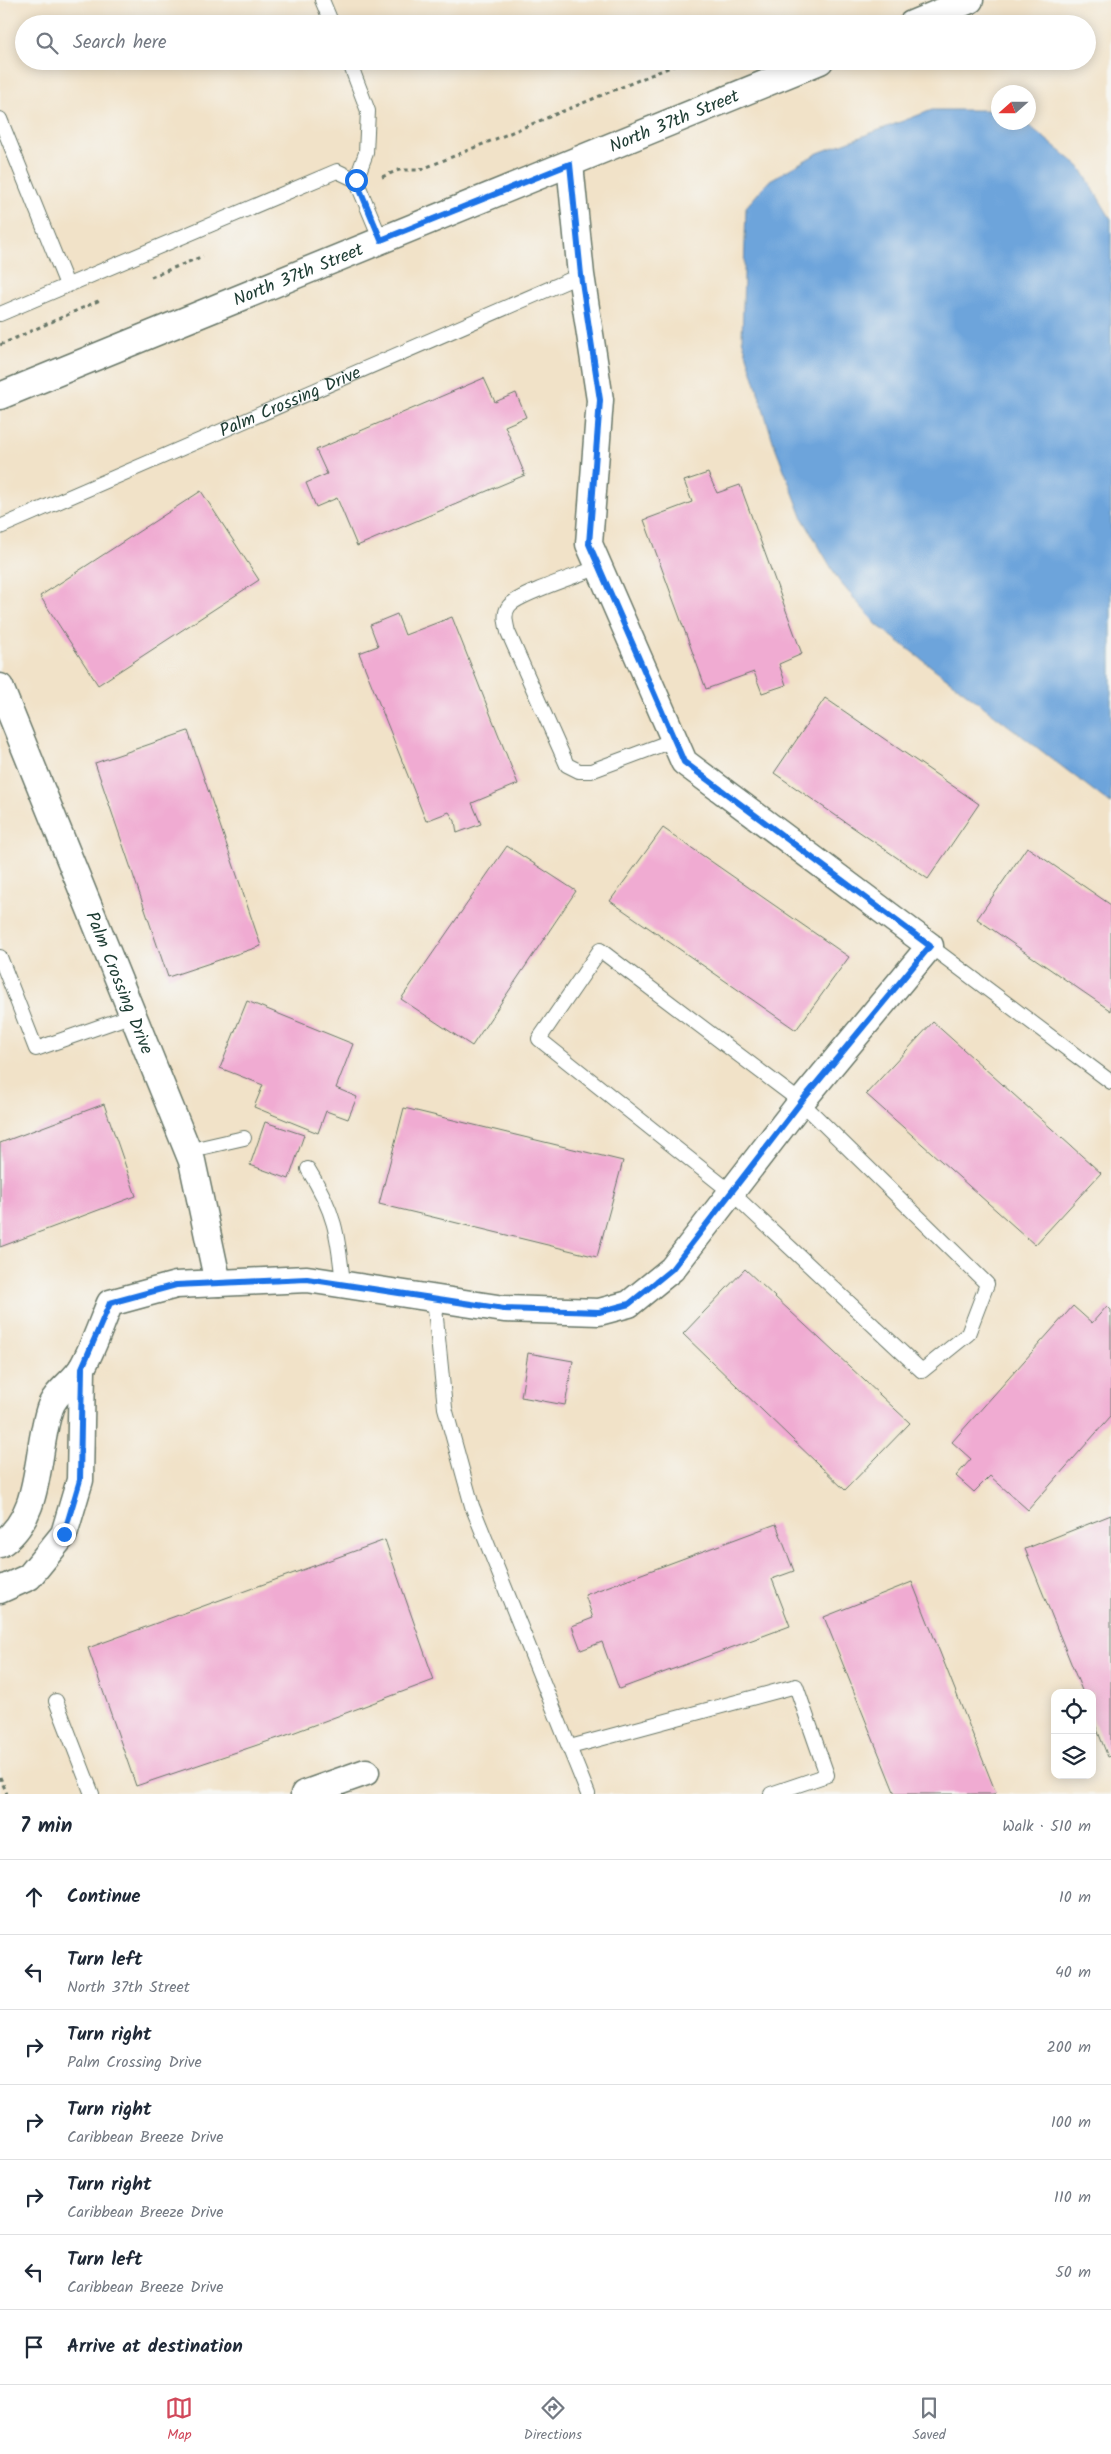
<!DOCTYPE html>
<html lang="en">
<head>
<meta charset="utf-8">
<style>
	:root { --surface:#fff; --page:#f6f6f7; --text:#1f2937; --muted:#747a83; --line:#e0e1e3; --accent:#d1495b }
	body { margin:0; font-family:Kalam,sans-serif; background:var(--page); color:var(--text) }
	.controls { position:absolute; right:15px; bottom:15px; display:grid; overflow:hidden; border-radius:10px; box-shadow:0 2px 12px #0003 }
	.controls button { width:45px; height:45px; display:grid; place-items:center; padding:0; border:0; border-bottom:1px solid var(--line); background:var(--surface); color:var(--text); font:25px sans-serif }
	.compass { position:absolute; left:991px; top:85px; width:45px; height:45px; border-radius:50%; background:var(--surface); box-shadow:0 2px 12px #0003; rotate:249deg }
	.stop { position:absolute; width:15px; height:15px; margin:-11px; border:4px solid #1a73e8; border-radius:50%; background:#fff }
	.stop.end { background:#1a73e8; border-color:#fff; box-shadow:0 1px 5px #0008 }
	.list { margin:0; padding:0; list-style:none }
	h2 { display:flex; justify-content:space-between; align-items:center; height:65px; margin:0; padding:0 20px; font-size:21px }
	h2 small { font-size:16px; font-weight:400; color:var(--muted) }
	.list li { display:grid; grid-template-columns:32px 1fr auto; gap:15px; align-items:center; box-sizing:border-box; height:75px; padding:0 20px; border-top:1px solid var(--line) }
	.list b { display:block; font-size:19px; white-space:nowrap }
	.list p { margin:0; font-size:16px; white-space:nowrap; color:var(--muted) }
	.list em { font-size:16px; font-style:normal; color:var(--muted) }
	.icon { flex:none; width:28px; height:28px; fill:none; stroke:currentColor; stroke-width:2; stroke-linecap:round; stroke-linejoin:round }
	.map { position:relative; flex:none; width:1111px; height:1794px; overflow:hidden }
	.search { position:absolute; background:var(--surface); box-shadow:0 2px 12px #0003; left:15px; right:15px; top:15px; height:55px; display:flex; align-items:center; gap:12px; box-sizing:border-box; padding:0 18px; border-radius:28px; color:var(--muted); font-size:19px }
	.sheet { height:590px; background:var(--surface) }
	nav { display:flex; justify-content:space-around; align-items:center; box-sizing:border-box; height:70px; border-top:1px solid var(--line); background:var(--surface); font-size:14px; color:var(--muted) }
	nav a { display:grid; justify-items:center; gap:2px }
	nav .on { color:var(--accent) }
	.map>svg:first-child { display:block }
	.water { fill:#6da4db; stroke:#467088 }
	.building { fill:#f0abd2 }
	.lines { fill:none; stroke-linecap:round; stroke-linejoin:round }
	.service-casing { stroke:#687768; stroke-width:16 }
	.minor-casing { stroke:#687768; stroke-width:29 }
	.path { stroke:#687768; stroke-width:3; stroke-dasharray:4 4; stroke-linecap:butt }
	.service { stroke:#fff; stroke-width:14 }
	.minor { stroke:#fff; stroke-width:26 }
	.route { stroke:#1a73e8; stroke-width:6 }
	.labels { text-anchor:middle; stroke-width:5; stroke-linejoin:round; paint-order:stroke }
	.street-label { font-size:18px; fill:#1f3d34; stroke:#f6f6f2 }
</style>
</head>
<body>
<div class="map">
<svg width="1111" height="1794" viewBox="0 0 1111 1794">
	<rect width="100%" height="100%" fill="#f6f6f2"/>
	<filter id="ink" filterUnits="userSpaceOnUse"><feTurbulence type="fractalNoise" baseFrequency=".02" numOctaves="2"/><feDisplacementMap in="SourceGraphic" scale="10" xChannelSelector="R" yChannelSelector="G"/><feConvolveMatrix kernelMatrix="1 2 1 2 8 2 1 2 1" color-interpolation-filters="sRGB"/></filter>
	<filter id="wash" filterUnits="userSpaceOnUse"><feTurbulence type="fractalNoise" baseFrequency=".0096" numOctaves="4" result="noise"/><feDisplacementMap in="SourceGraphic" scale="20" xChannelSelector="R" yChannelSelector="G"/><feGaussianBlur stdDeviation="1.12" result="paint"/><feColorMatrix in="noise" values="0 0 0 0 0 0 0 0 0 0 0 0 0 0 0 0 0 1.4 0 .05"/><feComposite in="paint" operator="in"/></filter>
	<g filter="url(#wash)">
		<rect width="100%" height="100%" fill="#f1e2c8"/>
		<path class="water" d="M 932,110 L 987,110 L 998,114 L 998,122 L 1019,123 L 1031,127 L 1080,167 L 1111,219 L 1111,804 L 877,625 L 839,581 L 803,519 L 773,441 L 742,339 L 746,207 L 770,180 L 818,153 Z"/>
		<g id="blocks">
			<path class="building" d="M 484,378 L 495,402 L 516,393 L 526,417 L 505,426 L 525,475 L 357,546 L 337,498 L 316,507 L 306,483 L 327,474 L 316,450 Z
				M 708,473 L 717,493 L 740,485 L 802,654 L 779,664 L 786,685 L 762,693 L 754,672 L 706,689 L 644,520 L 692,502 L 684,481 Z
				M 201,491 L 259,580 L 98,685 L 40,596 Z
				M 397,614 L 405,635 L 452,617 L 518,784 L 472,803 L 481,824 L 457,833 L 455,821 L 449,812 L 426,821 L 359,653 L 378,646 L 370,625 Z
				M 825,698 L 979,804 L 928,879 L 774,773 Z
				M 188,731 L 261,946 L 168,977 L 95,763 Z
				M 663,828 L 849,957 L 796,1030 L 610,901 Z
				M 507,846 L 576,891 L 472,1046 L 401,999 Z
				M 1027,847 L 1111,905 L 1111,1011 L 977,919 Z
				M 247,1001 L 353,1044 L 336,1088 L 357,1097 L 348,1119 L 326,1111 L 318,1133 L 254,1107 L 263,1085 L 220,1068 Z
				M 933,1022 L 1101,1173 L 1035,1245 L 866,1094 Z
				M 104,1104 L 136,1196 L 0,1247 L 0,1143 Z
				M 404,1108 L 623,1161 L 597,1257 L 379,1204 Z
				M 265,1122 L 304,1135 L 289,1179 L 250,1165 Z
				M 745,1269 L 910,1423 L 845,1490 L 683,1334 Z
				M 1073,1306 L 1092,1323 L 1107,1306 L 1111,1310 L 1111,1416 L 1028,1510 L 990,1476 L 974,1492 L 956,1476 L 971,1459 L 952,1442 Z
				M 528,1353 L 573,1361 L 565,1405 L 521,1397 Z
				M 1111,1515 L 1111,1756 L 1108,1757 L 1092,1717 L 1092,1693 L 1083,1693 L 1025,1549 Z
				M 776,1524 L 794,1571 L 772,1579 L 790,1626 L 619,1689 L 602,1642 L 581,1650 L 572,1626 L 593,1618 L 585,1595 Z
				M 385,1540 L 434,1680 L 287,1735 L 136,1786 L 88,1648 Z
				M 912,1582 L 996,1793 L 993,1794 L 895,1794 L 824,1617 Z"/>
		</g>
	</g>
	<g filter="url(#ink)">
		<use href="#blocks" fill-opacity="0" stroke="#687768" stroke-width="1"/>
		<g class="lines">
			<g class="service-casing">
				<g id="service">
					<path d="M 322,0 L 332,24"/>
					<path d="M 349,61 L 368,111 L 366,153 L 356,180"/>
					<path d="M 0,119 L 67,285"/>
					<path d="M 0,314 L 337,171 L 356,180 L 381,240"/>
					<path id="s1" d="M 0,527 L 581,275"/>
					<path d="M 599,567 C 582,574 518,594 509,606 C 503,614 506,623 508,632 L 567,765 L 579,771 L 591,771 L 674,740"/>
					<path d="M 930,946 L 1111,1082"/>
					<path d="M 600,950 L 801,1102 L 987,1284 L 968,1334 L 922,1371 L 732,1193 L 539,1039 Z"/>
					<path d="M 0,957 L 36,1049 L 133,1015"/>
					<path d="M 187,1151 L 244,1138"/>
					<path d="M 308,1169 C 335,1212 338,1234 343,1284"/>
					<path d="M 434,1298 L 445,1408 L 472,1506 L 588,1794"/>
					<path d="M 56,1701 L 92,1794"/>
					<path d="M 570,1747 L 796,1686 L 827,1775 L 771,1794"/>
				</g>
			</g>
			<g class="minor-casing">
				<g id="minor">
					<path d="M 912,24 L 970,0"/>
					<path id="s2" d="M 0,396 L 820,61"/>
					<path id="s3" d="M 0,687 L 192,1161 L 218,1283"/>
					<path d="M 0,1544 C 43,1517 35,1452 50,1408 C 55,1392 75,1381 83,1366 C 94,1346 101,1324 110,1303 L 176,1285 L 307,1279 L 504,1309 L 599,1312 L 629,1304 L 672,1269 L 801,1102 L 930,946 L 684,762 L 589,544 L 600,400 L 581,275 L 570,164"/>
					<path d="M 0,1590 L 29,1577 L 64,1534 L 80,1480 L 82,1368"/>
					<path d="M 304,1794 L 366,1772"/>
				</g>
			</g>
			<path class="path" d="M 382,177 L 399,170 L 420,170 L 685,61
				M 151,277 L 203,256
				M 0,345 L 98,301 L 101,298
				M 0,1777 L 7,1794"/>
			<use href="#service" class="service"/>
			<use href="#minor" class="minor"/>
		</g>
	</g>
	<g class="lines" filter="url(#ink)">
		<path class="route" d="M 64,1534 L 80,1480 L 82,1368 L 110,1303 L 176,1285 L 307,1279 L 504,1309 L 599,1312 L 629,1304 L 672,1269 L 801,1102 L 930,946 L 684,762 L 589,544 L 600,400 L 581,275 L 570,164 L 381,240 L 356,180"/>
	</g>
	<g class="labels">
		<g class="street-label">
			<text dy="6" stroke="none"><textPath href="#s2" startOffset="728">North 37th Street</textPath></text>
			<text dy="6" stroke="none"><textPath href="#s2" startOffset="322">North 37th Street</textPath></text>
			<text dy="6" stroke="none"><textPath href="#s1" startOffset="316">Palm Crossing Drive</textPath></text>
			<text dy="6" stroke="none"><textPath href="#s3" startOffset="319">Palm Crossing Drive</textPath></text>
		</g>
	</g>
</svg>
<div class="controls">
<button><svg class="icon" aria-label="locate" viewBox="0 0 24 24"><circle cx="12" cy="12" r="6"/><path d="M12 2v4M12 18v4M2 12h4M18 12h4"/></svg></button>
<button><svg class="icon" aria-label="layers" viewBox="0 0 24 24"><path d="M12 4l9 5-9 5-9-5zM3 14l9 5 9-5"/></svg></button>
</div>
<svg class="compass" viewBox="-18 -18 36 36"><path d="M0-13l5 13h-10z" fill="#e53935"/><path d="M0 13l5-13h-10z" fill="#747a83"/></svg>
<div class="stop" style="left:356px;top:180px"></div>
<div class="stop end" style="left:64px;top:1534px"></div>
<div class="search"><svg class="icon" aria-label="search" viewBox="0 0 24 24"><circle cx="10" cy="10" r="6"/><path d="M15 15l6 6"/></svg>Search here</div>
</div>
<section class="sheet">
<h2>7 min<small>Walk · 510 m</small></h2>
<ul class="list">
<li><svg class="icon" aria-label="ahead" viewBox="0 0 24 24"><path d="M12 20V5M6 11l6-6 6 6"/></svg><div><b>Continue</b></div><em>10 m</em></li>
<li><svg class="icon" aria-label="left" viewBox="0 0 24 24"><path d="M17 20v-9H6M10 6l-5 5 5 5"/></svg><div><b>Turn left</b><p>North 37th Street</p></div><em>40 m</em></li>
<li><svg class="icon" aria-label="right" viewBox="0 0 24 24"><path d="M7 20v-9h11M14 6l5 5-5 5"/></svg><div><b>Turn right</b><p>Palm Crossing Drive</p></div><em>200 m</em></li>
<li><svg class="icon" aria-label="right" viewBox="0 0 24 24"><path d="M7 20v-9h11M14 6l5 5-5 5"/></svg><div><b>Turn right</b><p>Caribbean Breeze Drive</p></div><em>100 m</em></li>
<li><svg class="icon" aria-label="right" viewBox="0 0 24 24"><path d="M7 20v-9h11M14 6l5 5-5 5"/></svg><div><b>Turn right</b><p>Caribbean Breeze Drive</p></div><em>110 m</em></li>
<li><svg class="icon" aria-label="left" viewBox="0 0 24 24"><path d="M17 20v-9H6M10 6l-5 5 5 5"/></svg><div><b>Turn left</b><p>Caribbean Breeze Drive</p></div><em>50 m</em></li>
<li><svg class="icon" aria-label="arrive" viewBox="0 0 24 24"><path d="M6 21V4h12l-3 4 3 4H6"/></svg><div><b>Arrive at destination</b></div></li>
</ul>
</section>
<nav>
<a class="on"><svg class="icon" aria-label="map" viewBox="0 0 24 24"><path d="M3 6l6-2 6 2 6-2v14l-6 2-6-2-6 2zM9 4v14M15 6v14"/></svg>Map</a>
<a><svg class="icon" aria-label="directions" viewBox="0 0 24 24"><path d="M12 3l9 9-9 9-9-9zM9 14v-3h6M13 9l2 2-2 2"/></svg>Directions</a>
<a><svg class="icon" aria-label="saved" viewBox="0 0 24 24"><path d="M7 4h10v16l-5-4-5 4z"/></svg>Saved</a>
</nav>
</body>
</html>
